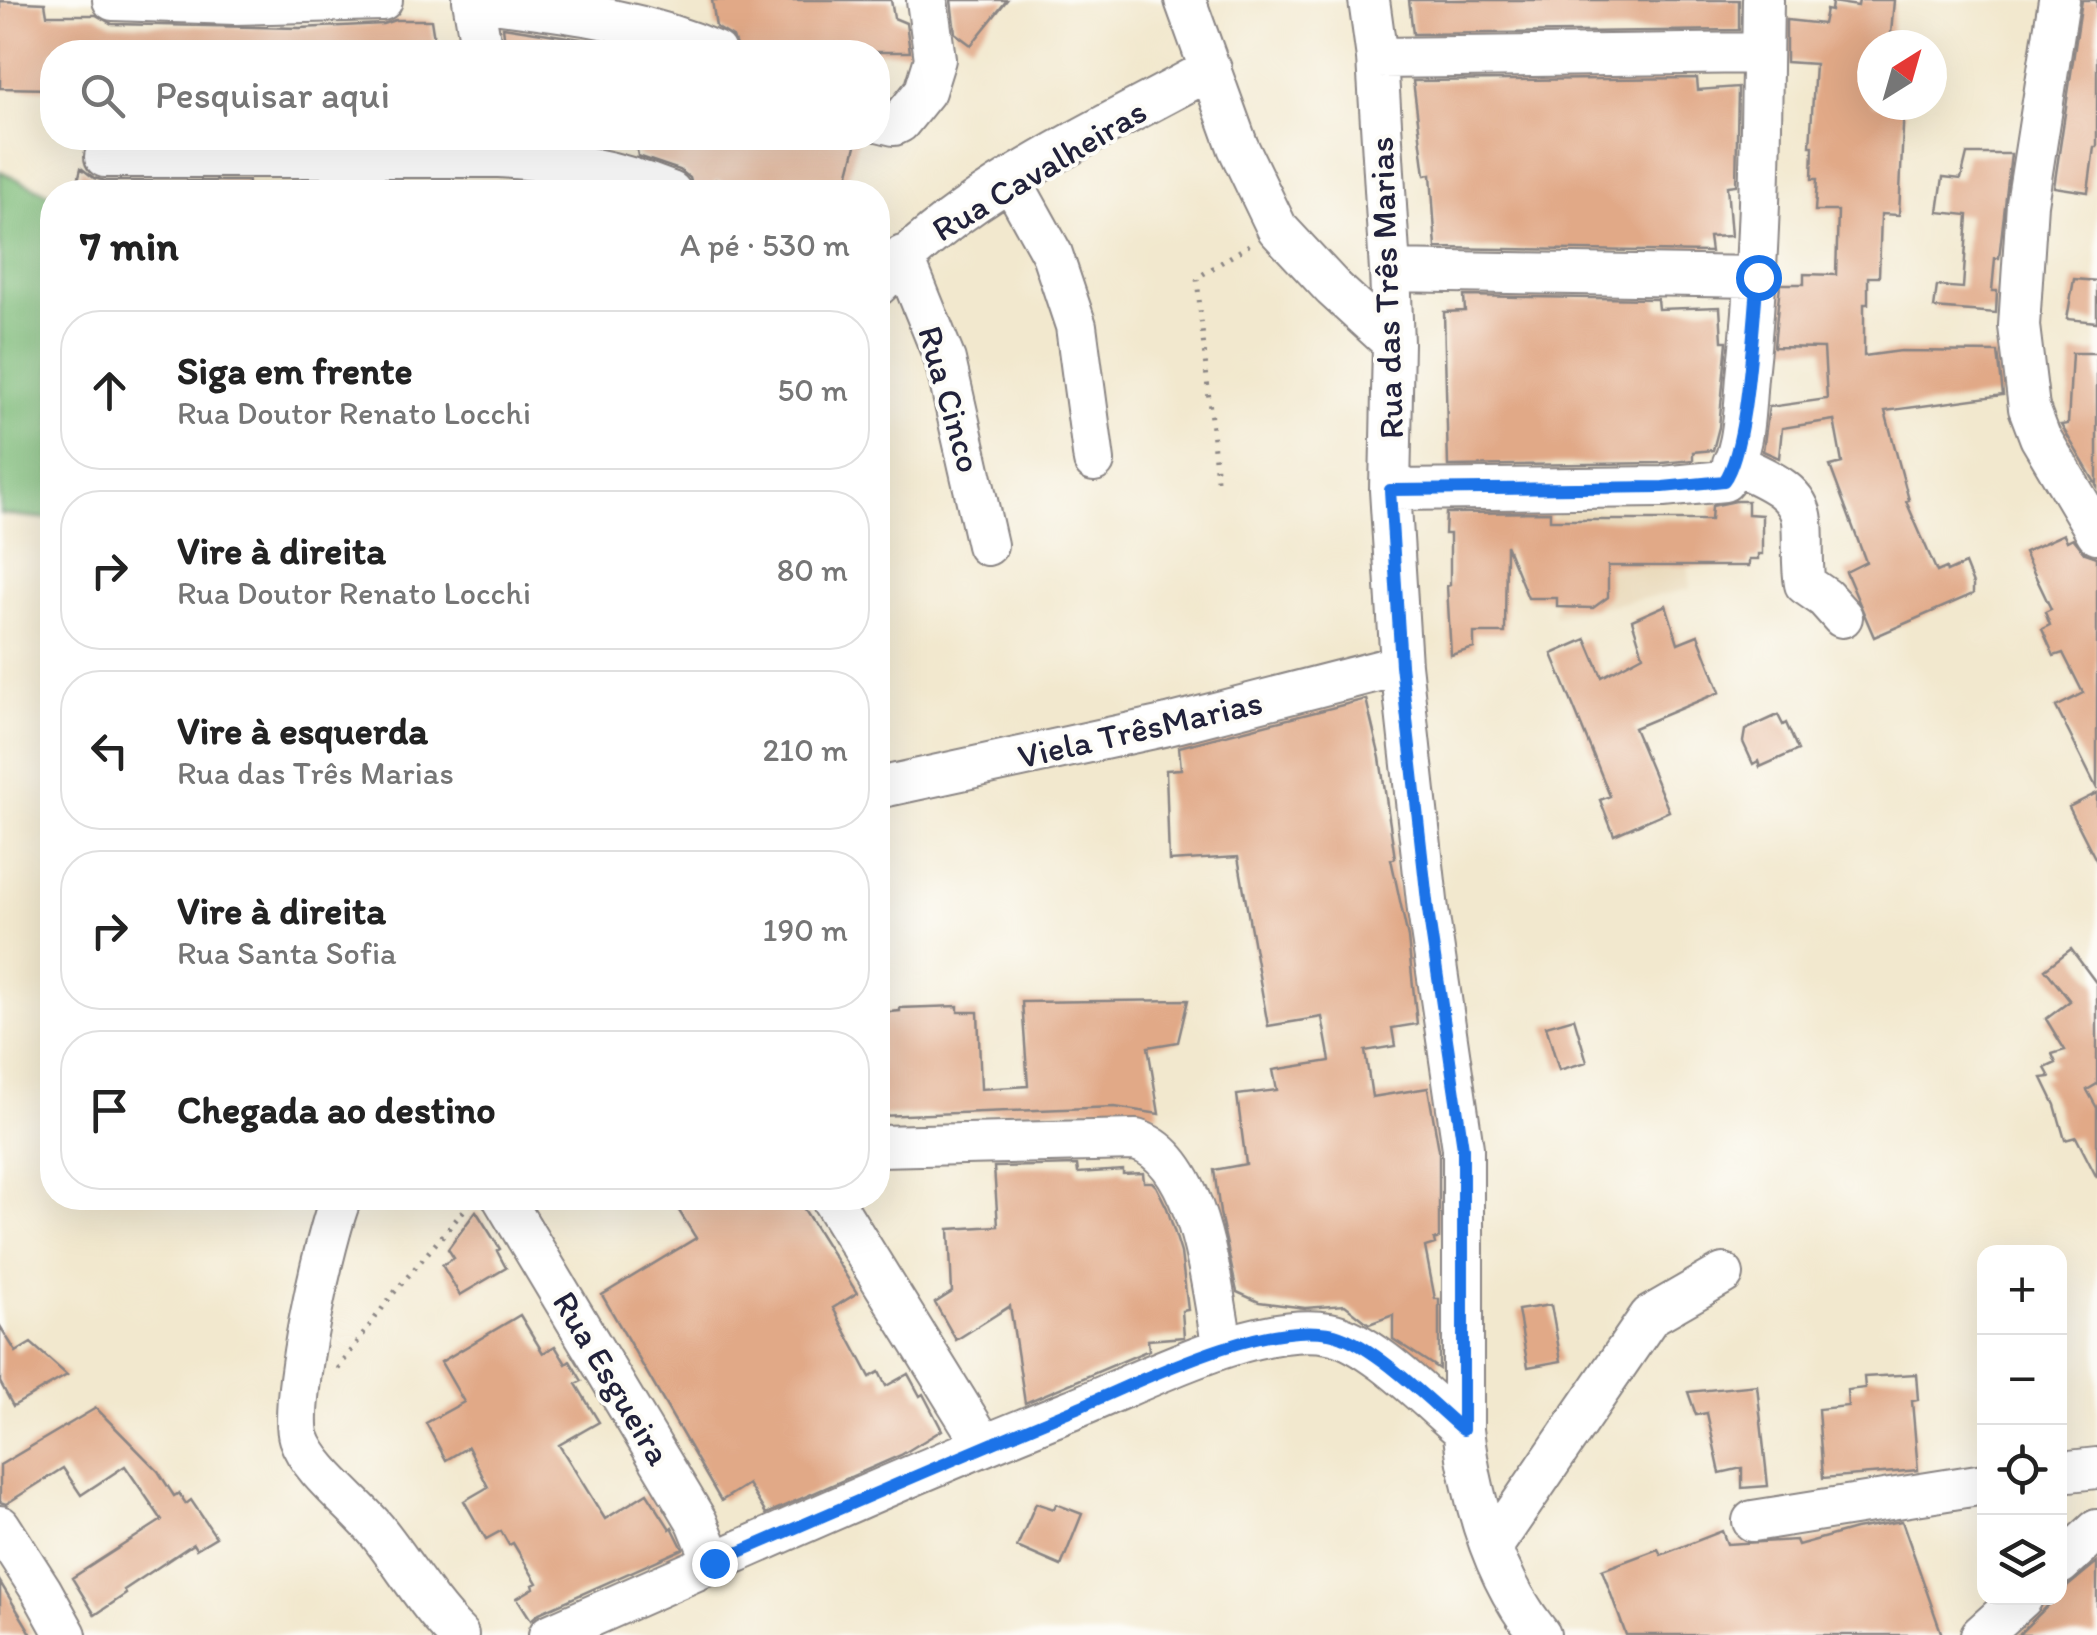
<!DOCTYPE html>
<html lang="pt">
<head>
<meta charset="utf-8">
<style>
	:root { --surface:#fff; --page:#f6f6f6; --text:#222; --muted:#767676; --line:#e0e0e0 }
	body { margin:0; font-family:Itim,sans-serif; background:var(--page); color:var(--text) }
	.controls { position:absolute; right:30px; bottom:30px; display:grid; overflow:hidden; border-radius:20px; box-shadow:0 10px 40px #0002 }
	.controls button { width:90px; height:90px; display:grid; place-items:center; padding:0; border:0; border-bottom:2px solid var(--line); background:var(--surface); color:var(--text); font:50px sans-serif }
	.compass { position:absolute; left:1857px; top:30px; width:90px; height:90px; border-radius:50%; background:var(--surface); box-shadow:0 10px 40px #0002; rotate:37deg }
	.stop { position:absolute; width:30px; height:30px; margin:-22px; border:8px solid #1a73e8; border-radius:50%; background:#fff }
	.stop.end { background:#1a73e8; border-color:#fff; box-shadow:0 2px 10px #0008 }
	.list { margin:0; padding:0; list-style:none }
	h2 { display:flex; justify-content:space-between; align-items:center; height:130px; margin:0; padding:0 40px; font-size:42px }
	h2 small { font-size:32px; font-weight:400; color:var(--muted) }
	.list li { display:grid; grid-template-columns:65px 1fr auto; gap:30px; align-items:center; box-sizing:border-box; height:160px; margin:0 20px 20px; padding:0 20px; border:2px solid var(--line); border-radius:40px }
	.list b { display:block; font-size:38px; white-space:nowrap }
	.list p { margin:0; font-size:32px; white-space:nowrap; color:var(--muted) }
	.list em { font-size:32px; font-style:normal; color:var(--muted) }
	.icon { flex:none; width:55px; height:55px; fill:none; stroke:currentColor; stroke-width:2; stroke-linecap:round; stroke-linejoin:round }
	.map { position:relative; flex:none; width:2097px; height:1635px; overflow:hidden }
	.search { position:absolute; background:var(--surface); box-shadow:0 10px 40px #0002; left:40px; top:40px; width:850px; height:110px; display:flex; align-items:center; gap:25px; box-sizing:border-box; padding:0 35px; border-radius:40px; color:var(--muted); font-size:38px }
	.panel { position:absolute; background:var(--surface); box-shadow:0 10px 40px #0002; left:40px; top:180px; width:850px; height:1030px; border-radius:40px }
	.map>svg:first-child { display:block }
	.built { fill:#e9d9ba }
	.forest { fill:#80bd7c; stroke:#51705c; stroke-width:2.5 }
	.building { fill:#e1a987 }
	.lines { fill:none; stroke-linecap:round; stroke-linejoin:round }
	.minor-casing { stroke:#8a8584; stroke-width:44 }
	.path { stroke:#8a8584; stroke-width:5; stroke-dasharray:2.5 8; stroke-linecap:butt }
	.minor { stroke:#fff; stroke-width:40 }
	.route { stroke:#1a73e8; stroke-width:12 }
	.labels { text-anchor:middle; stroke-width:8; stroke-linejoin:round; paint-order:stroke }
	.street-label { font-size:35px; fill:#22223b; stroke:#fdfcf7 }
</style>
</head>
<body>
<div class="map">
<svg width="2097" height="1635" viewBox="0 0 2097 1635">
	<rect width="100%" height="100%" fill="#fdfcf7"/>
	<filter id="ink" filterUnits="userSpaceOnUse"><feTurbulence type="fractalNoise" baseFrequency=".01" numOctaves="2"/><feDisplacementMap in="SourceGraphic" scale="20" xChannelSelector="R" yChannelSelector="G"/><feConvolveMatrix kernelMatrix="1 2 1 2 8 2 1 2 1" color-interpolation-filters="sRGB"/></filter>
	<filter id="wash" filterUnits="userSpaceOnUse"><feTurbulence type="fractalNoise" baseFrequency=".0048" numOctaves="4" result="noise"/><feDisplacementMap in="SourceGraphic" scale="40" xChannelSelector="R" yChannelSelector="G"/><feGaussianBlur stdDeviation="2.25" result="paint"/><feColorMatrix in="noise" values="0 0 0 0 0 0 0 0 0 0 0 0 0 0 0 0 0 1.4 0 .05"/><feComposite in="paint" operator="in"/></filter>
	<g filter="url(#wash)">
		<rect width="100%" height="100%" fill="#f2e8ce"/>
		<path class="built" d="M 1554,509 L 1686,516 L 1690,589 L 1554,616 Z"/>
		<path class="forest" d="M 0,171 L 52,195 L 52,519 L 0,514 Z"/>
		<g id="blocks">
			<path class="building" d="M 712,0 L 891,0 L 894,18 L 906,23 L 910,52 L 738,52 L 733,37 L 716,27 Z
				M 951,0 L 1007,0 L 971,45 L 955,33 Z
				M 1409,0 L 1739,0 L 1739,30 L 1413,34 Z
				M 1859,0 L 1894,0 L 1890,45 L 1872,45 L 1872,105 L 1904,105 L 1899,215 L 1881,214 L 1879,277 L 1868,277 L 1868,304 L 1864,304 L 1864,356 L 1901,351 L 1998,352 L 2003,395 L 1885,411 L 1909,500 L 1906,501 L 1937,572 L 1946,568 L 1947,572 L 1965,564 L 1973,584 L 1973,594 L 1874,637 L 1846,572 L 1866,562 L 1830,466 L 1842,463 L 1834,420 L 1782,428 L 1779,458 L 1763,451 L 1769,407 L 1827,399 L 1824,348 L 1774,347 L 1780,284 L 1804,284 L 1804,274 L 1836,275 L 1838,211 L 1815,211 L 1817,179 L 1812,179 L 1813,146 L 1810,146 L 1815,64 L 1786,62 L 1786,20 L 1823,24 L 1826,10 L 1831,11 L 1832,2 L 1858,6 Z
				M 2082,0 L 2097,0 L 2097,147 L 2094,147 L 2088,192 L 2054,187 Z
				M 0,1 L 45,3 L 47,15 L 96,15 L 112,24 L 300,28 L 383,24 L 395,20 L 431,20 L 436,52 L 52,52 L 52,89 L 0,88 Z
				M 503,27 L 594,41 L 645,52 L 506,52 Z
				M 1697,78 L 1698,90 L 1738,87 L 1736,185 L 1727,186 L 1731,236 L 1709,237 L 1711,252 L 1436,248 L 1431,174 L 1425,175 L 1413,81 Z
				M 635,138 L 858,138 L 844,192 L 747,192 L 716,180 L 715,192 L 694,192 L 690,178 L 680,170 L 638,156 Z
				M 1967,154 L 2011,154 L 1999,258 L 1995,258 L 1992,291 L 1997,291 L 1996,313 L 1934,308 L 1937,286 L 1963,288 L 1968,215 L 1938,212 L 1943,177 L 1961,179 Z
				M 81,168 L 94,178 L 105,181 L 248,181 L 247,192 L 91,192 L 77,185 Z
				M 2074,279 L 2097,281 L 2097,322 L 2067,319 Z
				M 1464,296 L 1657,299 L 1658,309 L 1720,307 L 1722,341 L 1727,341 L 1719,427 L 1713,450 L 1693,452 L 1693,460 L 1662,463 L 1448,466 L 1444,312 L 1465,311 Z
				M 2072,353 L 2097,353 L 2097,486 L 2061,425 L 2068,424 Z
				M 1736,501 L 1748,501 L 1748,514 L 1762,515 L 1762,554 L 1758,554 L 1758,559 L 1749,559 L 1749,566 L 1608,566 L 1608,597 L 1593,608 L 1557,607 L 1557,598 L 1528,598 L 1506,545 L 1505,633 L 1474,633 L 1474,648 L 1451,655 L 1447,586 L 1450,585 L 1450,534 L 1445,534 L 1446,513 L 1550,512 L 1550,520 L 1711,520 L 1712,506 Z
				M 2064,534 L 2067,541 L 2073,538 L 2085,553 L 2097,557 L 2097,789 L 2056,707 L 2083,693 L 2063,653 L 2054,656 L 2042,629 L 2050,625 L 2045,612 L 2051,609 L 2024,552 Z
				M 1666,605 L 1678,643 L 1698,635 L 1720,692 L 1634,728 L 1669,811 L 1614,835 L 1600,800 L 1610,796 L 1552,654 L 1586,639 L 1602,677 L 1643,655 L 1632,620 Z
				M 1366,699 L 1380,758 L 1395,858 L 1391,859 L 1408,938 L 1417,1024 L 1392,1028 L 1395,1046 L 1365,1051 L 1372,1097 L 1428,1088 L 1439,1150 L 1439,1238 L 1434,1240 L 1435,1244 L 1425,1247 L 1435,1299 L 1439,1299 L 1439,1369 L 1393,1339 L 1393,1315 L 1369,1324 L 1345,1305 L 1305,1308 L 1259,1302 L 1237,1292 L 1220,1213 L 1214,1170 L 1246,1164 L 1237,1095 L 1277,1090 L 1273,1070 L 1330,1061 L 1322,1017 L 1268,1026 L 1238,857 L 1169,861 L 1166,770 L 1181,769 L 1179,747 Z
				M 1778,715 L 1783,725 L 1786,723 L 1798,750 L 1760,767 L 1758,761 L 1753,764 L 1743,742 L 1745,730 Z
				M 2097,793 L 2097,862 L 2069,807 Z
				M 2071,949 L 2097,984 L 2097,1084 L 2087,1090 L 2097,1108 L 2097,1178 L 2076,1137 L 2065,1140 L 2055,1105 L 2042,1078 L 2050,1077 L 2045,1068 L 2056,1063 L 2052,1054 L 2065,1050 L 2046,1019 L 2070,1001 L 2045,969 Z
				M 1188,1000 L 1178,1042 L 1148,1047 L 1159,1114 L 1115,1107 L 879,1116 L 878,1013 L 900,1011 L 900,1008 L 958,1006 L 958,1012 L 978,1012 L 981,1089 L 1028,1086 L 1022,1002 Z
				M 1574,1018 L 1587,1062 L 1559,1070 L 1546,1026 Z
				M 1077,1165 L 1078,1173 L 1123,1170 L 1123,1174 L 1143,1173 L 1144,1182 L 1152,1182 L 1156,1186 L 1167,1208 L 1181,1253 L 1188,1310 L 1182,1311 L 1184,1337 L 1148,1340 L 1149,1350 L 1025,1403 L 1010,1306 L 956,1340 L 935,1303 L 952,1292 L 949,1229 L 998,1226 L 994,1167 Z
				M 671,1198 L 797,1198 L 857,1293 L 833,1308 L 870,1377 L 879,1372 L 886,1386 L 908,1374 L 920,1396 L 923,1394 L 942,1430 L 901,1455 L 766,1514 L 748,1484 L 721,1501 L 602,1295 L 696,1238 Z
				M 476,1211 L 500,1249 L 497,1251 L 506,1268 L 460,1295 L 442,1265 L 454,1258 L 448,1249 Z
				M 1551,1305 L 1561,1361 L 1528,1367 L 1518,1310 Z
				M 520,1315 L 543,1353 L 555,1346 L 566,1364 L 570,1361 L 582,1381 L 576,1384 L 599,1422 L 559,1445 L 605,1519 L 647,1493 L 670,1529 L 672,1527 L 683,1549 L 539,1613 L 531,1620 L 517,1598 L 534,1588 L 533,1585 L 537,1583 L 513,1543 L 509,1545 L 501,1531 L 486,1539 L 464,1501 L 488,1487 L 468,1447 L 446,1460 L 426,1423 L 464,1402 L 441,1362 Z
				M 0,1326 L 16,1352 L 31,1343 L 67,1375 L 13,1406 L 0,1382 Z
				M 1916,1374 L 1918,1400 L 1912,1401 L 1918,1470 L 1823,1478 L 1818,1409 L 1848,1406 L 1847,1390 L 1865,1388 L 1864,1377 Z
				M 1757,1385 L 1768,1486 L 1742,1488 L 1742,1468 L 1720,1473 L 1707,1413 L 1696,1415 L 1688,1392 Z
				M 96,1408 L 158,1471 L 174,1496 L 179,1493 L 186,1504 L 191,1500 L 216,1537 L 196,1549 L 193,1544 L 124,1590 L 126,1594 L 95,1615 L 72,1578 L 162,1520 L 125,1466 L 81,1495 L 63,1468 L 6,1504 L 0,1502 L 0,1465 Z
				M 1036,1503 L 1054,1509 L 1056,1504 L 1082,1514 L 1061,1566 L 1017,1547 Z
				M 1902,1521 L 1942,1635 L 1626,1635 L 1602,1570 L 1658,1549 L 1661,1555 L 1722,1531 L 1727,1544 L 1796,1540 L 1798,1545 L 1855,1529 Z
				M 2097,1562 L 2097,1635 L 2018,1635 L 2068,1586 Z
				M 0,1582 L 32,1635 L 0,1635 Z"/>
		</g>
	</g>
	<g filter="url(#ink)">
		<use href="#blocks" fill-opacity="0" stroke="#8a8584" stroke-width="2.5"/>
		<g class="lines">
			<g class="minor-casing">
				<path id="minor" d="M 113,0 L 235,4 L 382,0
					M 473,0 L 482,52
					M 478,0 C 562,11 637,18 715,52
					M 1185,0 L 1238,147 L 1277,228 L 1333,288 L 1393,343
					M 1369,0 L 1377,58 L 1390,271 L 1393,343 L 1390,490 L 1401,665 L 1428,910 L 1463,1148 L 1463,1430 C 1472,1501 1494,1578 1540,1635
					M 2059,0 L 2027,204 L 2019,326 L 2029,408 L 2040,437 L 2097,533
					M 1377,58 L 1762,53
					M 878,121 L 894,125 L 900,122 L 925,91 L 935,59 L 927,0
					M 105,157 L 499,157 C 562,161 613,169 671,192
					M 1011,180 L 1052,254 L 1076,326 L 1094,461
					M 903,256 L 945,360 L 987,545
					M 1390,271 L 1758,277
					M 878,285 C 964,190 1099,131 1211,69
					M 1733,463 C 1759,476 1799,488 1802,521 C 1804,542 1801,563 1805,584 L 1825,598 L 1842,617
					M 1390,490 L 1663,487 L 1724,481 C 1745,453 1744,410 1747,377 C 1761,251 1761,126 1763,0
					M 878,788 L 1168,725 L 1401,665
					M 878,1146 L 1136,1140 C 1202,1160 1211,1289 1223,1348
					M 341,1198 C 325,1236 288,1403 299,1438 C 310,1471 356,1504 378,1532 C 405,1566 427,1604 458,1635
					M 503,1198 L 697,1522 L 714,1563
					M 831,1198 L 983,1444
					M 2060,1472 L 2097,1468
					M 1753,1521 L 1984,1484
					M 0,1526 L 41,1590 L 66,1635
					M 1492,1547 L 1650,1316 L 1723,1274
					M 2060,1564 L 2097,1530
					M 549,1635 C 723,1559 895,1480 1071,1410 C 1139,1383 1256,1320 1329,1333 C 1370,1340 1430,1402 1463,1430
					M 1981,1635 L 2022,1598"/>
			</g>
			<path class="path" d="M 1217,480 L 1197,278 L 1249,245
				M 338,1369 L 392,1295 L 471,1202"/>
			<use href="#minor" class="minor"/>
		</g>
	</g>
	<g class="lines" filter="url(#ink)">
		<path class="route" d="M 714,1563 C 835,1511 955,1458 1077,1408 C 1143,1380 1258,1321 1329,1333 C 1370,1340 1430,1402 1463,1430 L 1463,1148 L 1428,910 L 1401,665 L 1390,490 L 1663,487 L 1724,481 C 1748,449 1753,322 1758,277"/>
	</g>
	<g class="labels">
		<g class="street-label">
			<text transform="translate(1039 170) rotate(-31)" y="12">Rua Cavalheiras</text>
			<text transform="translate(1386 288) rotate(-92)" y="12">Rua das Três Marias</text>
			<text transform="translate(950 399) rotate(74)" y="12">Rua Cinco</text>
			<text transform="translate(1140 729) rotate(-13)" y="12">Viela TrêsMarias</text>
			<text transform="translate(612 1378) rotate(59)" y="12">Rua Esgueira</text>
		</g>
	</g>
</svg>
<div class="controls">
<button>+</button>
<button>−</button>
<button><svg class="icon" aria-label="locate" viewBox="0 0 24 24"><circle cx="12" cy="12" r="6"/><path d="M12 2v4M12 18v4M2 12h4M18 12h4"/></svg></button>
<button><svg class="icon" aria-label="layers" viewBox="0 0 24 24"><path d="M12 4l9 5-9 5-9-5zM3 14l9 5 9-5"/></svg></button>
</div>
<svg class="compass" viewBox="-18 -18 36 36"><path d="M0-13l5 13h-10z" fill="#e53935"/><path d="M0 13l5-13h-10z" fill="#767676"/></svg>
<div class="stop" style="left:1758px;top:277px"></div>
<div class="stop end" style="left:714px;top:1563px"></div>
<div class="search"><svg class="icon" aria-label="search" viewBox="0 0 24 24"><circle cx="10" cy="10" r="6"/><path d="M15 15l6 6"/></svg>Pesquisar aqui</div>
<section class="panel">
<h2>7 min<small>A pé · 530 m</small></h2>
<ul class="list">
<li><svg class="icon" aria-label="ahead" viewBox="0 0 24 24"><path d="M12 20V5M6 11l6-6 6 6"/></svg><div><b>Siga em frente</b><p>Rua Doutor Renato Locchi</p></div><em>50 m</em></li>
<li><svg class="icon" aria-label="right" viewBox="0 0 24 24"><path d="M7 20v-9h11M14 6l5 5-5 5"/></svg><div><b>Vire à direita</b><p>Rua Doutor Renato Locchi</p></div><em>80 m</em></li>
<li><svg class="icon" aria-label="left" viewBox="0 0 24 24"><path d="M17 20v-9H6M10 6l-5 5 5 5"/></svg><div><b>Vire à esquerda</b><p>Rua das Três Marias</p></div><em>210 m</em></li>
<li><svg class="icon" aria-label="right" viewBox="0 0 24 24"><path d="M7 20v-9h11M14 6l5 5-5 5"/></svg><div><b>Vire à direita</b><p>Rua Santa Sofia</p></div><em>190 m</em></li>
<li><svg class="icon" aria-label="arrive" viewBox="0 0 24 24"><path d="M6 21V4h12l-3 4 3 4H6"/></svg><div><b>Chegada ao destino</b></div></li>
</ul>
</section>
</div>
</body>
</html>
